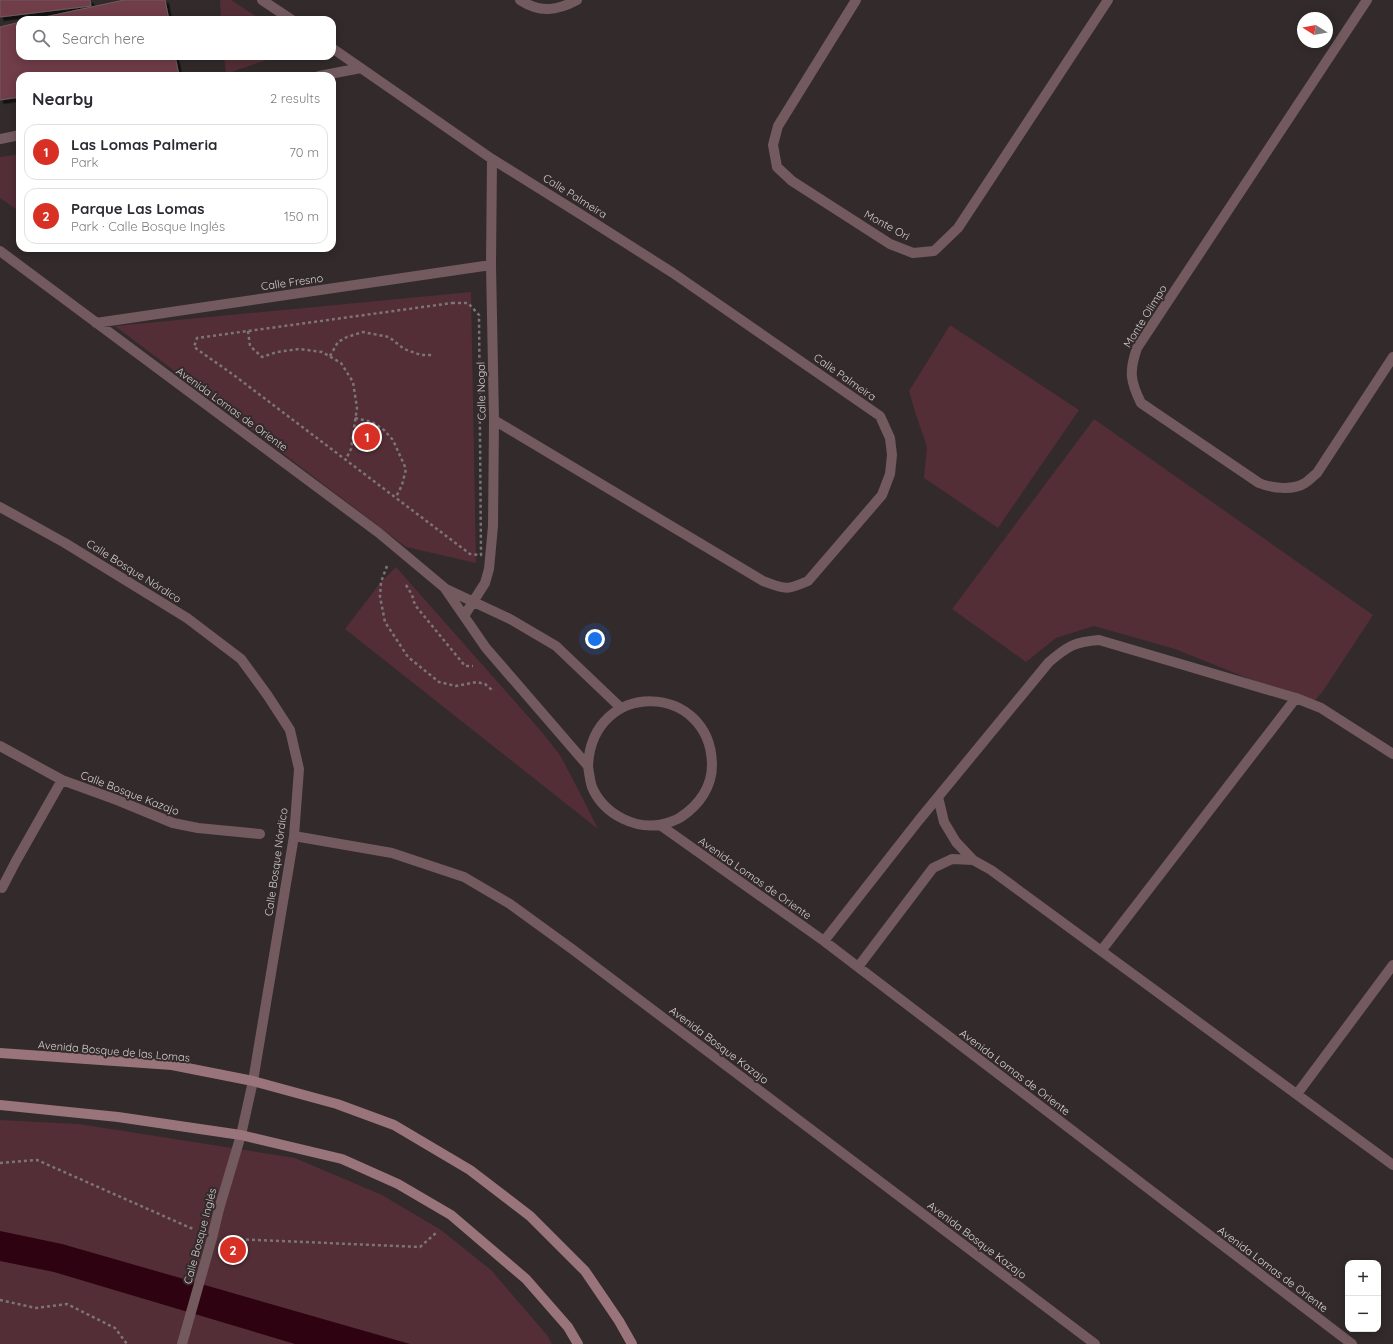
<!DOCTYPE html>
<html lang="en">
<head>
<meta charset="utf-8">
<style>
	:root { --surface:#fff; --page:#f2f2f3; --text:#2b2b33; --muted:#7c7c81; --line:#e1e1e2; --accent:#d93025 }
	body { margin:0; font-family:Quicksand,sans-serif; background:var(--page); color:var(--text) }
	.controls { position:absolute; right:12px; bottom:12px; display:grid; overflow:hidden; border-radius:8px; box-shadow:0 2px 10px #0003 }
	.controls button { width:36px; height:36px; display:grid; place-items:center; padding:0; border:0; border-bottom:1px solid var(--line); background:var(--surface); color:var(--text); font:20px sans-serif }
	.compass { position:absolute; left:1297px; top:12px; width:36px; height:36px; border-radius:50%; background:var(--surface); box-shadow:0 2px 10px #0003; rotate:281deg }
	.you { position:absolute; left:595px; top:639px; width:14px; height:14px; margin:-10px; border:3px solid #fff; border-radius:50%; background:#1a73e8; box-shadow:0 0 0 6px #1a73e833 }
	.badge { display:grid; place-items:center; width:26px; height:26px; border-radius:50%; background:var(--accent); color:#fff; font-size:13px; font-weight:700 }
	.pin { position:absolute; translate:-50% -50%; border:2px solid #fff; box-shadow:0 1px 4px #0006 }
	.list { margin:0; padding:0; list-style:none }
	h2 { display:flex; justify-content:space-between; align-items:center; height:52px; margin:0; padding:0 16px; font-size:17px }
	h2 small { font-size:13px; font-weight:400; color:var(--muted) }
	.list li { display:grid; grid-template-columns:26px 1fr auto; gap:12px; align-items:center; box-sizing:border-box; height:56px; margin:0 8px 8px; padding:0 8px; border:1px solid var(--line); border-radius:12px }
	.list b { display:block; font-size:15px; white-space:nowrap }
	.list p { margin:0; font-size:13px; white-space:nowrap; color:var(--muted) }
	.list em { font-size:13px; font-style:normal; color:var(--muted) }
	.icon { flex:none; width:22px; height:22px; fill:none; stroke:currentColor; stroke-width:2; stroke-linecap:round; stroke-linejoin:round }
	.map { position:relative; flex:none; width:1393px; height:1344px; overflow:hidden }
	.search { position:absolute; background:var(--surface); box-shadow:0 2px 10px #0003; left:16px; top:16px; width:320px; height:44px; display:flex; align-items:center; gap:10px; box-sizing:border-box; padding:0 14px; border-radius:12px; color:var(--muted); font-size:15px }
	.panel { position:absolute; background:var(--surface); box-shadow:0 2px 10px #0003; left:16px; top:72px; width:320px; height:180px; border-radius:12px }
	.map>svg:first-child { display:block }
	.green { fill:#532e36 }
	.water { fill:#2e0210 }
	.building { fill:#703d48; stroke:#695f61; filter:url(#shadow) }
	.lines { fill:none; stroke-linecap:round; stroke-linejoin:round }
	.path { stroke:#7c7576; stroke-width:2.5; stroke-dasharray:3 3; stroke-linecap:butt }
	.street { stroke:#735a5f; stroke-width:10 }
	.secondary { stroke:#9a747b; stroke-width:10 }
	.labels { text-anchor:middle; stroke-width:4; stroke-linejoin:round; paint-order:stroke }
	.street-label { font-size:11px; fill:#d6d0d1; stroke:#322a2b }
</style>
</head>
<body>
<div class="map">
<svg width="1393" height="1344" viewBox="0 0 1393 1344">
	<defs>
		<filter id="shadow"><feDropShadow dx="3.5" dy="3.5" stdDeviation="0" flood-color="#0009"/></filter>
	</defs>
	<rect width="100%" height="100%" fill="#322a2b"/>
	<path class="green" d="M 220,0 L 231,0 L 262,20 L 221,20 Z
		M 224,56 L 272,56 L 272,58 L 226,74 Z
		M 20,154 L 20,212 L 0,198 L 0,157 Z
		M 471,292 L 476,563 L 406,547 L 115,326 Z
		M 950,325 L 1079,410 L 998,528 L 924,478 L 927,447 L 916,415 L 909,391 Z
		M 1094,419 L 1373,615 L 1323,691 L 1312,704 L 1175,649 L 1094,626 L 1056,638 L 1026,662 L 952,609 Z
		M 396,567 L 541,731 L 560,755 L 581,795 L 598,829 L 345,629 L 381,582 Z
		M 0,1120 L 79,1124 L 295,1158 L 382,1195 L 441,1230 L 491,1270 L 547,1335 L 552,1344 L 0,1344 Z"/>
	<path class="water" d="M 0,1231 L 62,1244 L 410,1344 L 295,1344 L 54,1272 L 0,1261 Z"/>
	<path class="building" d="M 0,0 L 90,0 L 91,6 L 0,17 Z
		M 124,0 L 165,0 L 169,20 L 31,20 Z
		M 20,22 L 20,56 L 175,56 L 179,75 L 20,76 L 20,97 L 0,100 L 0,27 Z"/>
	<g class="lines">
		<path class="path" d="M 452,303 L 468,303 L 479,315 L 481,555 L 470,554 L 235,376 L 194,347 L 197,338 Z
			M 248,331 L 250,346 L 262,357 L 277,352 L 299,349 L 322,352 L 341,363 L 353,382 L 357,408 L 351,449 L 346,459
			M 330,356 L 338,342 L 347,337 L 363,332 L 389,337 L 404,349 L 421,355 L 434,355
			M 355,418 L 372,422 L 384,430 L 393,440 L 406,469 L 402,485 L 396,497
			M 387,566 L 381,582 L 380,597 L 385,622 L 408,657 L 439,682 L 456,686 L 477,682 L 485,684 L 492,690
			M 406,585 L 412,595 L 415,605 L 465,666 L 473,666
			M 0,1163 L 37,1160 L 193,1229
			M 234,1239 L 420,1247 L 437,1232
			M 0,1300 L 36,1308 L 67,1304 L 115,1328 L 127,1344"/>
		<path class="street" d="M 262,0 L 292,20
			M 520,0 C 540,13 556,11 577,0
			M 856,0 L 778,126 L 773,145 L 777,167 L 792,181 L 890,244 L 913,253 L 934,251 L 958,228 L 1108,0
			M 1367,0 L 1137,348 C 1129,371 1130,381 1141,403 L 1259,483 C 1271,488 1293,491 1305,483 C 1309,481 1313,476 1317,473 L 1393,357
			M 332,48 L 492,159 L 585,217 L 673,273 L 880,416 L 890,438 L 892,455 L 890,474 L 882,495 L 808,581 C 785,591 785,589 763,581 L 494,420
			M 319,76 L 361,68
			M 0,139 L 20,135
			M 0,251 L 379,533 L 446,589 L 510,619 L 556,646 L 621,708
			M 96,323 L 491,265
			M 0,507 L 65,543 L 187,618 L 241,659 L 268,696 L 290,730 L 299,769 L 294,836 L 253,1081 L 241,1135 L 219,1209 L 212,1238 L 182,1344
			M 446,590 L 486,648 L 588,766 C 589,773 590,781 592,787 C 604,815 638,832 667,823 C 672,821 677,820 681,817 C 699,805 712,787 712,765 C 711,682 592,678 588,766
			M 464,616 L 485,583 L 489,569 L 493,526 L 494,420 L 491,265 L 492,159
			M 0,746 L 62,780 L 117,800 L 173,823 L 198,828 L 260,834
			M 938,797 L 944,822 L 956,842 L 973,860
			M 660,825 L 824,941 L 1352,1344
			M 294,836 L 392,853 L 464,877 L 510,904 L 572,949 L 1095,1344
			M 2,888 L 16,861 L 62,780
			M 824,941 L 919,820 L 1049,662 C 1068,646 1074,642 1099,640 L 1296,698 L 1321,708 L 1393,754
			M 1101,951 L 1296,698
			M 858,967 L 933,868 L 952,859 L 973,860 L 991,870 L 1393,1165
			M 1297,1094 L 1393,965"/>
		<path class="secondary" d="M 0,1053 L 172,1065 L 253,1081 L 337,1104 L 394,1125 L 470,1170 L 530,1216 L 585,1271 L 619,1321 L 632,1344
			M 0,1105 L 118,1117 L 241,1135 L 342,1159 L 398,1184 L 451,1215 L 526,1279 L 568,1327 L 578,1344"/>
	</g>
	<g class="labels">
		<g class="street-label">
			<text transform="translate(575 196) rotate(32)" y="4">Calle Palmeira</text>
			<text transform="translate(887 225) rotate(29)" y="4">Monte Ori</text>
			<text transform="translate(292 282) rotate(-8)" y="4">Calle Fresno</text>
			<text transform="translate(1145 316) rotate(-58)" y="4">Monte Olimpo</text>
			<text transform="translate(845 377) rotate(35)" y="4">Calle Palmeira</text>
			<text transform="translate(481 391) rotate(-91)" y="4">Calle Nogal</text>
			<text transform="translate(232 409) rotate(36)" y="4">Avenida Lomas de Oriente</text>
			<text transform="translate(134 571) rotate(32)" y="4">Calle Bosque Nórdico</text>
			<text transform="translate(130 793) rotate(21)" y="4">Calle Bosque Kazajo</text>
			<text transform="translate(276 862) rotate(-82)" y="4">Calle Bosque Nórdico</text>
			<text transform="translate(755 878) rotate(35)" y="4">Avenida Lomas de Oriente</text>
			<text transform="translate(719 1045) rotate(37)" y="4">Avenida Bosque Kazajo</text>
			<text transform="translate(114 1051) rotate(5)" y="4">Avenida Bosque de las Lomas</text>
			<text transform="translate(1015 1072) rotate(37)" y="4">Avenida Lomas de Oriente</text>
			<text transform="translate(200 1236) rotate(-75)" y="4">Calle Bosque Inglés</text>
			<text transform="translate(977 1240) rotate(37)" y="4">Avenida Bosque Kazajo</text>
			<text transform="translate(1273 1269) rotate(37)" y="4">Avenida Lomas de Oriente</text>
		</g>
	</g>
</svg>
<div class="controls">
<button>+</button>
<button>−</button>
</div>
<svg class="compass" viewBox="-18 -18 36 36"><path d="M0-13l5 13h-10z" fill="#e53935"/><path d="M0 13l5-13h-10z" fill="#7c7c81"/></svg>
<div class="you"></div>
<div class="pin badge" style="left:367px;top:437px">1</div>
<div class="pin badge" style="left:233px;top:1250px">2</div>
<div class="search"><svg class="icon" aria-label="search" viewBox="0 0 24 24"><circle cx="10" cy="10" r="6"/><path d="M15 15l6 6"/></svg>Search here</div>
<section class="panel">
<h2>Nearby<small>2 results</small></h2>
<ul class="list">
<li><span class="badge">1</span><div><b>Las Lomas Palmeria</b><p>Park</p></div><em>70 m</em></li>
<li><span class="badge">2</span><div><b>Parque Las Lomas</b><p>Park · Calle Bosque Inglés</p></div><em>150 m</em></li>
</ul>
</section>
</div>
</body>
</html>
